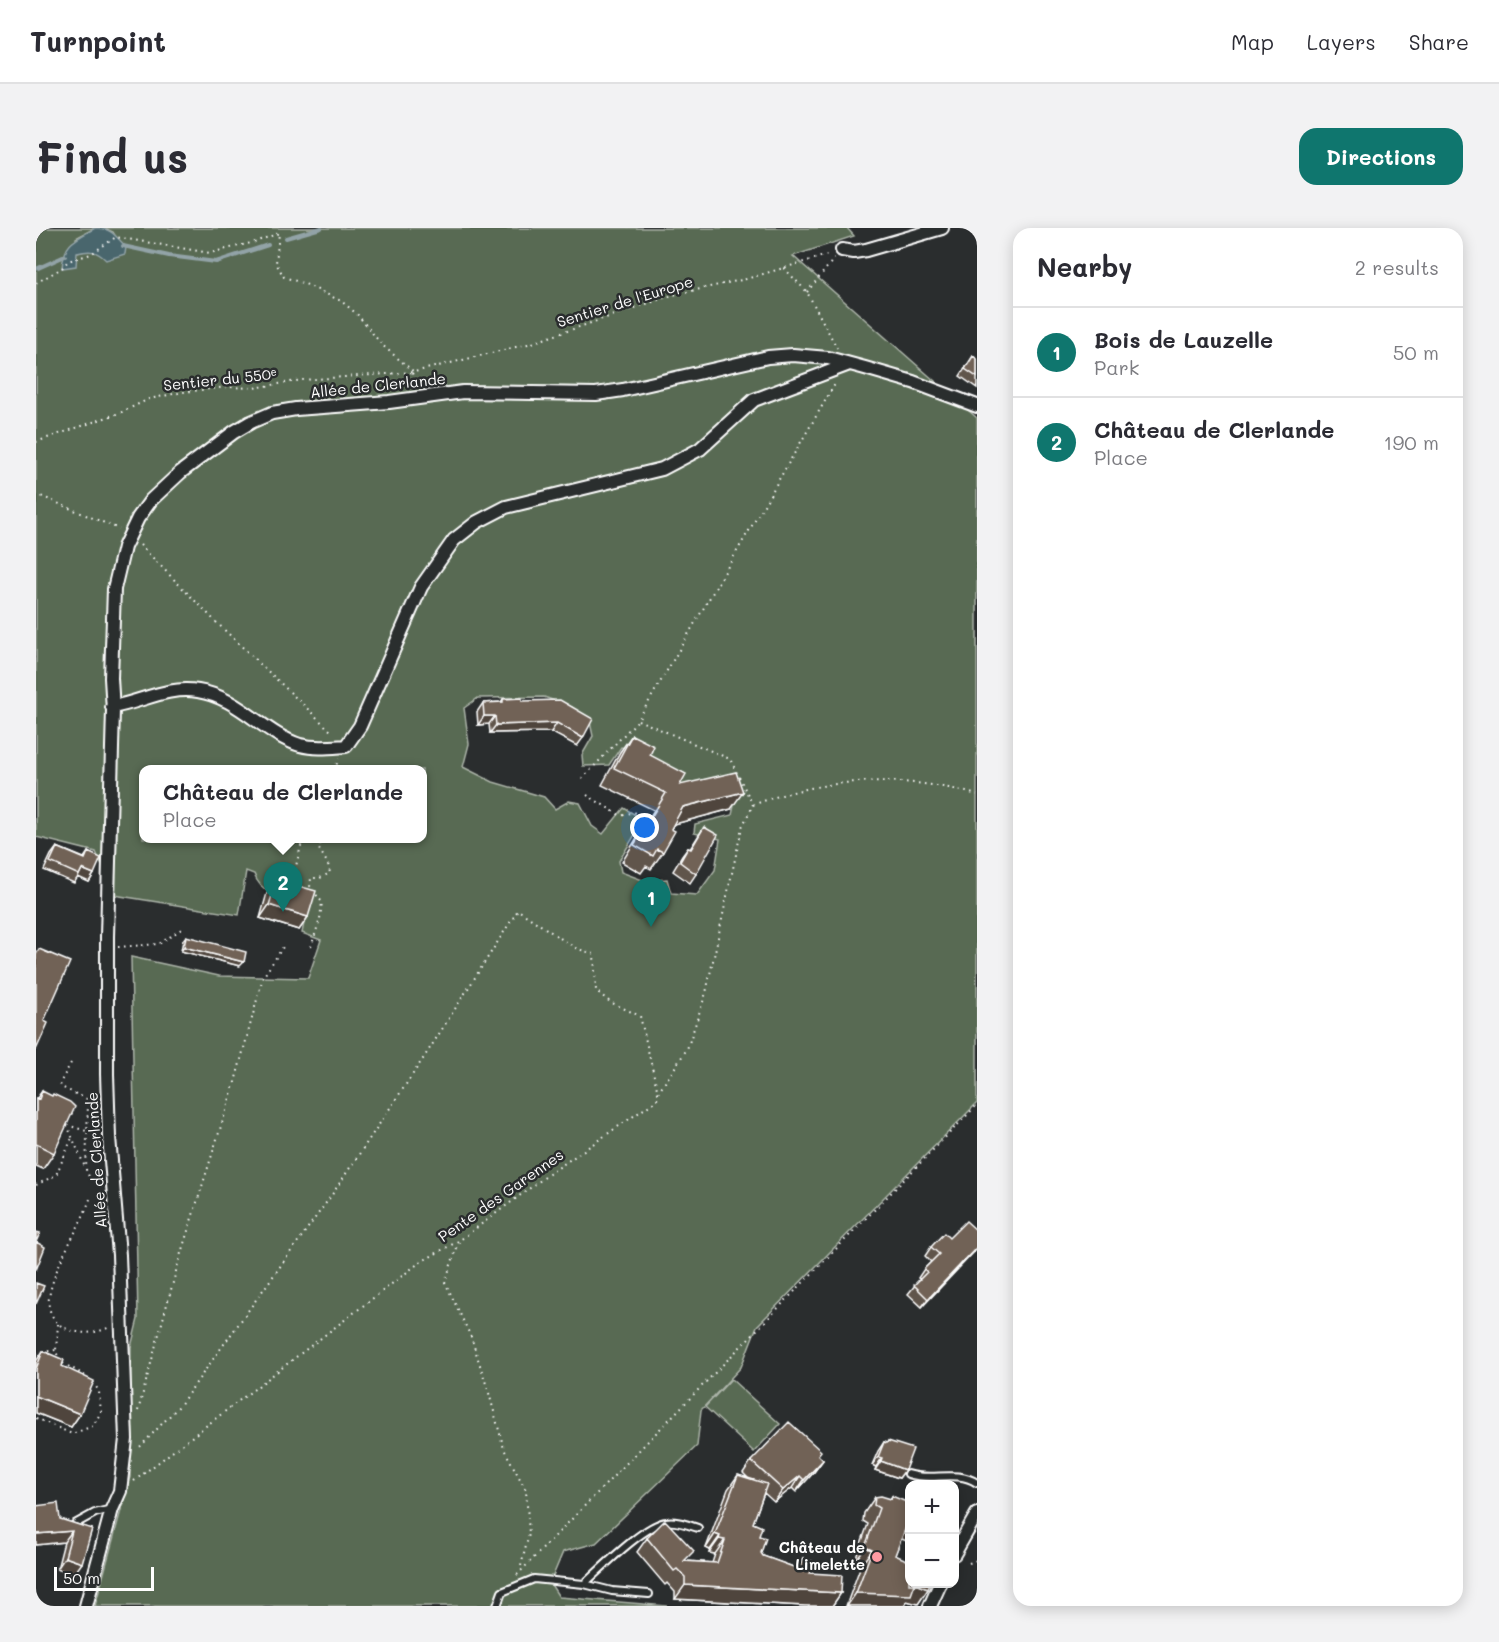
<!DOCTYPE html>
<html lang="en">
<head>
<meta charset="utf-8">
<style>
	:root { --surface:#fff; --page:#f2f2f3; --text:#2b2b33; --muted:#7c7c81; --line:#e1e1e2; --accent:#0f766e }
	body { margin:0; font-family:Mali,sans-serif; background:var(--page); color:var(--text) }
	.controls { position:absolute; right:18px; bottom:18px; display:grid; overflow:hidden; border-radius:12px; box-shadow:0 3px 15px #0003 }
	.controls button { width:54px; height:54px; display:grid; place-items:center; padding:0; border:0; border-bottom:2px solid var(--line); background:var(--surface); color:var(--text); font:30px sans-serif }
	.scale { position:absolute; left:18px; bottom:15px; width:100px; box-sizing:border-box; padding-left:6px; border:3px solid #fff; border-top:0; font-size:16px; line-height:21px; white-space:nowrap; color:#fff; -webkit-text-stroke:4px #2a2d2e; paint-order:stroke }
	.you { position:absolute; left:609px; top:600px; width:21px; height:21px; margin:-15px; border:4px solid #fff; border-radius:50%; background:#1a73e8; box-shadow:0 0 0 9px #1a73e833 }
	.badge { display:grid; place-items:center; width:39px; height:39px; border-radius:50%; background:var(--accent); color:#fff; font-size:20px; font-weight:700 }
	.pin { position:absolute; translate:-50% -50px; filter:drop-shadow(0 2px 3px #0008) }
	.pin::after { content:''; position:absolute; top:32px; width:21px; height:18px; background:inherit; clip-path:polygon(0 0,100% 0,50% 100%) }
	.popup { position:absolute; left:103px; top:537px; width:288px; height:78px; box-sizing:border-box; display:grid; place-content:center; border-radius:12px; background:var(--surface); filter:drop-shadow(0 2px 4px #0005); font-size:20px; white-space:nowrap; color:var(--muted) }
	.popup b { font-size:22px; color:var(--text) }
	.popup::after { content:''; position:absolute; left:50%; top:100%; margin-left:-12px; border:12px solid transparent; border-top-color:var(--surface) }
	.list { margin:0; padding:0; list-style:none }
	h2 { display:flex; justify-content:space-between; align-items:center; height:78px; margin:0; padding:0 24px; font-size:26px }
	h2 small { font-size:20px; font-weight:400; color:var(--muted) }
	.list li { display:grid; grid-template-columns:39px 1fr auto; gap:18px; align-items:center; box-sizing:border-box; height:90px; padding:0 24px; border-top:2px solid var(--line) }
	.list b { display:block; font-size:22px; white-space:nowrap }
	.list p { margin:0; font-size:20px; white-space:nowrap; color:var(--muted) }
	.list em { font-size:20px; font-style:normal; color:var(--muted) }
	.map { position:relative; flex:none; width:941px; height:1378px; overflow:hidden; border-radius:18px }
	header { display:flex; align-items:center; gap:36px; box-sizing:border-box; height:84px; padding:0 30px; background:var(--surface); border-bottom:2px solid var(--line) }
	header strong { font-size:28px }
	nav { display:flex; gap:33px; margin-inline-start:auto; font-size:21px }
	.intro { display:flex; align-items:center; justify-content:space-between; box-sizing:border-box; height:144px; padding:0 36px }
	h1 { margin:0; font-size:42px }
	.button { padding:15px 27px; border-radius:18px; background:var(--accent); color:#fff; font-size:21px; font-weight:700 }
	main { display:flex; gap:36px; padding:0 36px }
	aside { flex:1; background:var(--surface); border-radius:18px; box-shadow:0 3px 15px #0003 }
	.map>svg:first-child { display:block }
	.green { fill:#586a53; stroke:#acb4a9; stroke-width:1.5; fill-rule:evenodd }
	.water { fill:#49666d; stroke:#92a3a7; stroke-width:1.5 }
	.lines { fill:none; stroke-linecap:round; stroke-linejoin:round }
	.stream { stroke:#92a3a7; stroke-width:4 }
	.service-casing { stroke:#fff; stroke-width:10 }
	.minor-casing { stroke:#fff; stroke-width:16 }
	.path { stroke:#fff; stroke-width:2; stroke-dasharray:1.5 4.5; stroke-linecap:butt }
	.service { stroke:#2a2d2e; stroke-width:6 }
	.minor { stroke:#2a2d2e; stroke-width:12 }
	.wall { fill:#61544b; stroke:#fff; stroke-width:1.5 }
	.shaded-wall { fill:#4f453d; stroke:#fff; stroke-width:1.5 }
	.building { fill:#716257; stroke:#fff; stroke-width:1.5 }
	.poi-dot { fill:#ff9aa2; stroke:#2a2d2e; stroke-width:2 }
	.labels { text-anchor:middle; stroke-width:5; stroke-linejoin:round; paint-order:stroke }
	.street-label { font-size:15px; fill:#fff; stroke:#2a2d2e }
	.poi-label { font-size:15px; font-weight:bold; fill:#fff; stroke:#2a2d2e; text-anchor:end }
</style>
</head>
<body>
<header>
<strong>Turnpoint</strong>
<nav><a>Map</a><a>Layers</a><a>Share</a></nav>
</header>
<div class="intro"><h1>Find us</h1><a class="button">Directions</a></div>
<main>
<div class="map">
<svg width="941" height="1378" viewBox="0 0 941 1378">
	<rect width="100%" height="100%" fill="#2a2d2e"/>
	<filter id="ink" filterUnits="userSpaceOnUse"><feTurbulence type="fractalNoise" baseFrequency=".0167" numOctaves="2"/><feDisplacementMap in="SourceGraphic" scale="12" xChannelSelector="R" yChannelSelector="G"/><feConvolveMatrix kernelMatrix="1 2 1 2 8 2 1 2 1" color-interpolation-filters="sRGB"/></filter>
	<g filter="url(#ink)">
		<path class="green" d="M 0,0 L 59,0 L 40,10 L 41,25 L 53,22 L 63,25 L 80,9 L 77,4 L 68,0 L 811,0 L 818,8 L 757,28 L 941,190 L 941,875 L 721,1098 L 705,1139 L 665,1182 L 661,1218 L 560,1315 L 527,1324 L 514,1355 L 523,1369 L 631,1378 L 59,1378 L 94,1249 L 95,1119 L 102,1091 L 95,729 L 183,748 L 272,750 L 285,712 L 266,705 L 272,675 C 251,670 226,669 218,646 L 210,643 L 203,687 L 78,667 L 60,624 L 0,609 ZM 508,469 L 536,479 L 554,494 L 557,508 L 546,527 L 547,538 L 573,537 L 585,519 L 602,522 L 652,565 L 700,569 L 696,587 L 659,596 L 658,605 L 684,611 L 679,642 L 661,667 L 635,665 L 631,651 L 609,653 L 585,644 L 583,633 L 608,592 L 588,580 L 567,606 L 556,598 L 544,575 L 533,573 L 519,581 L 508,569 L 457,554 L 427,539 L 433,516 L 428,480 L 442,470 ZM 107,542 L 386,542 L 386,610 L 107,610 Z
			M 695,1151 L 744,1196 L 718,1224 L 669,1179 Z"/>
		<path class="water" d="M 59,0 C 75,0 79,7 90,19 L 89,26 L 70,32 C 60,22 54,22 41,25 L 40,38 L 26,40 C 28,15 38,12 59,0 Z"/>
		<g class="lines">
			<path class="stream" d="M 250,10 L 285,0
				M 87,18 L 133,28 L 180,34 L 232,17
				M 0,41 L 29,28"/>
			<g class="service-casing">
				<path id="service" d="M 872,1246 C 895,1254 920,1241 941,1255
					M 39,1296 L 59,1285 L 76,1281
					M 548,1356 C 565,1341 608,1297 630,1294 C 640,1292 652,1297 662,1300
					M 461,1378 L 466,1364 L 498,1351 L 548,1356 L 576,1363 L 613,1366"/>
			</g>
			<g class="minor-casing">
				<path id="minor" d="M 806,22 L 818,24 L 830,22 L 906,0
					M 76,479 C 106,474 131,458 162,463 C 202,469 227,505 264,517 C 279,521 295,519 310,518 L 324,498 L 385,359 L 418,312 L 441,294 L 470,279 L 626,241 L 664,221 L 718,172 L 811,137
					M 918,1326 L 941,1286
					M 50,1378 L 76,1281 L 84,1263 L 90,1211 L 83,1027 L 73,909 L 71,846 L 71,709 L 77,482 L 75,450 L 78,361 L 88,319 L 102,290 L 115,272 L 145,244 L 198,204 L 215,194 L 236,185 L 260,181 L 353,174 L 427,164 L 560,166 L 587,162 L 732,129 L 757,127 L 792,130 L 829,140 L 877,154 L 941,178
					M 894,1378 L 904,1356"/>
			</g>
			<path class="path" d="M 748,40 L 771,64 L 801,120
				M 0,55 L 26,40 L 32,33 L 55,26 L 80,9 L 174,25 L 219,14 L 243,5 L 240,35 L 248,49 L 269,56 L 305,73 L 321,86 L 346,117 L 378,144
				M 771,64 L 798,31
				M 366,160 L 366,156 L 378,144
				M 0,214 L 86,184 L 113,171 L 147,164 L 192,159 L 218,160 L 266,152 L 378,144 L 496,115 L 637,67 L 710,51 L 795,26
				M 0,266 L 83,301
				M 104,317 L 180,394 L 297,505
				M 602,492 L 694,531 L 717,577 L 706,599 L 670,765 L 651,821 L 622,865
				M 298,542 L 303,531
				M 546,551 L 602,492 L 799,156
				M 551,567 L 585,588 L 598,584 L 612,591
				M 717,577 C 786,549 870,546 941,567
				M 259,642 L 267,610
				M 82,719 L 123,716 L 147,700
				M 275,719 L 284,691 L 286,674 L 274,659 L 275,650 L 284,650 L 294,645 L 292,636 L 283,621 L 285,613 L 291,611 L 303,610
				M 35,835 L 24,855 L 25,859 L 51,871 L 52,873 L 50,944
				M 31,897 L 54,951
				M 31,897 L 60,906
				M 0,957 L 20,947 L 36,910
				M 54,971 C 43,1003 18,1036 13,1070 C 11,1082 18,1095 29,1100 C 44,1107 59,1106 74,1099
				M 423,1014 L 409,1054 L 435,1109 L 453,1165 L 468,1221 L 490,1262 L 493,1306 L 484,1342
				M 0,1125 L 20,1122
				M 102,1183 L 145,1025 L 199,854 L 227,749 L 247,719
				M 0,1190 L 36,1206 L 57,1198 L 65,1184 L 63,1164 L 58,1155 L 48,1147 L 23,1133 L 20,1122 L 22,1096
				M 98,1253 L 383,1035 L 424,1012 L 513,946 L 621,872 L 622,865 L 604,788 L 574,774 L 560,763 L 558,726 L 539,720 L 482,682 L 389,828 L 295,968 L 144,1177 L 101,1222
				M 933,1335 L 941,1332
				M 481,1347 L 941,877"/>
			<use href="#service" class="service"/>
			<use href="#minor" class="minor"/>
		</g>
		<path class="wall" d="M 937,128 L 941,131 L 941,160 L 924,148 Z
			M 467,471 L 486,473 L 547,510 L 541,518 L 515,504 L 454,505 L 453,496 L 442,497 L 441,484 L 447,475 L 465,474 Z
			M 596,507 L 614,527 L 644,557 L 695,581 L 638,596 L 635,601 L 627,624 L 615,641 L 610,638 L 605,645 L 586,634 L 618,582 L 566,557 L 584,524 Z
			M 668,599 L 660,646 L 654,655 L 637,643 L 646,628 L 652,620 L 654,621 Z
			M 21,619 L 48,630 L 52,624 L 58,646 L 53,654 L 42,649 L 38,655 L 8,642 L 15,627 Z
			M 241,652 L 272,689 L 263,702 L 224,690 L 231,665 Z
			M 150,708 L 204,738 L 145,723 L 147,712 Z
			M 6,863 L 18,925 L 7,941 L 0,938 L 0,870 L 1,870 Z
			M 941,1003 L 886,1079 L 872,1066 L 884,1051 L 882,1050 L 888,1041 L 895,1034 L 889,1028 L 895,1019 L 913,1010 Z
			M 7,1123 L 26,1138 L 44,1186 L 35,1199 L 0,1185 L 0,1133 Z
			M 852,1213 L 869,1242 L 863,1250 L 839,1242 L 840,1239 L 836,1237 L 842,1223 L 848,1214 L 851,1215 Z
			M 782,1228 L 787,1232 L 778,1244 L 760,1264 L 756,1260 L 738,1274 L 728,1265 L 717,1295 L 723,1308 L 725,1325 L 727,1328 L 760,1340 L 767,1330 L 774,1345 L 805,1365 L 796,1378 L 769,1378 L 639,1371 L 639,1364 L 631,1355 L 629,1357 L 601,1324 L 611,1310 L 651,1333 L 676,1335 L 679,1326 L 673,1325 L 674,1322 L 670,1320 L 692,1261 L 702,1247 L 712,1250 L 707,1245 L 715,1233 Z
			M 856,1268 L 865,1311 L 859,1327 L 892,1361 L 882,1376 L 871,1373 L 868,1378 L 810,1378 L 825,1337 L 818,1335 L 832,1296 L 827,1293 L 828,1285 L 839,1269 L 854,1271 Z
			M 0,1276 L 0,1278 L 24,1291 L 56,1301 L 38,1346 L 21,1341 L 28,1314 L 0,1317 Z"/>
		<path class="shaded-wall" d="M 448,488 L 459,488 L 453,496 L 442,497 Z
			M 521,495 L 515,504 L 454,505 L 460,497 Z
			M 707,564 L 695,581 L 635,597 L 647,579 Z
			M 46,641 L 58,646 L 53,654 L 42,649 Z
			M 233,677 L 272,689 L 263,702 L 224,690 Z
			M 148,719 L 208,734 L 204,738 L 145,723 Z
			M 941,1019 L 941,1021 L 886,1079 L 892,1071 Z
			M 0,1168 L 44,1186 L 35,1199 L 0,1185 Z
			M 842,1229 L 846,1230 L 840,1239 L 836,1237 Z
			M 787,1232 L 778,1244 L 760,1264 L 768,1252 Z
			M 845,1233 L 869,1242 L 863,1250 L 839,1242 Z
			M 764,1248 L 756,1260 L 738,1274 L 747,1262 Z
			M 872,1294 L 873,1294 L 873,1314 L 861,1309 Z
			M 36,1303 L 28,1314 L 0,1317 L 0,1306 Z
			M 679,1306 L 684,1308 L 674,1322 L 670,1320 Z
			M 683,1311 L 689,1312 L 679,1326 L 673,1325 Z
			M 829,1319 L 836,1322 L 825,1337 L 818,1335 Z
			M 29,1329 L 46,1335 L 38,1346 L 21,1341 Z
			M 879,1356 L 892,1361 L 882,1376 L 871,1373 L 868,1378 L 811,1378 L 820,1365 Z
			M 649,1357 L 805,1365 L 796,1378 L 769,1378 L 639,1371 Z"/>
		<path class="building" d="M 937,128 L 941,131 L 941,149 L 929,141 Z
			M 486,470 L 486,473 L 524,472 L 557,491 L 547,510 L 521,495 L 460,497 L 459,488 L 448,488 L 447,475 L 467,474 L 467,471 Z
			M 596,507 L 618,518 L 614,527 L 650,546 L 644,557 L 700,544 L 707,564 L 647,579 L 635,601 L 639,603 L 627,624 L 621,621 L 617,628 L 598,617 L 630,565 L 578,540 Z
			M 668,599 L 682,607 L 660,646 L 644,634 L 652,620 L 655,621 Z
			M 21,619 L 49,631 L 52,624 L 65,630 L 58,646 L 46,641 L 43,647 L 14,634 Z
			M 241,652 L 280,663 L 272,689 L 233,677 Z
			M 150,708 L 210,724 L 208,734 L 148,719 Z
			M 3,721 L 34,734 L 8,793 L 12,795 L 0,822 L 0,727 Z
			M 6,863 L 16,868 L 17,866 L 34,874 L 39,879 L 18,925 L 0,916 L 0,870 L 3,871 Z
			M 930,993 L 941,1003 L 941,1019 L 892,1071 L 878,1057 L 891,1044 L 888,1041 L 903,1026 L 895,1019 L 908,1005 L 913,1010 Z
			M 0,1004 L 4,1005 L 0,1014 L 9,1019 L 0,1042 Z
			M 0,1055 L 8,1058 L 0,1076 Z
			M 7,1123 L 28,1132 L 26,1138 L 58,1153 L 44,1186 L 0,1168 L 0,1141 Z
			M 753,1194 L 785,1223 L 782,1227 L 787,1232 L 768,1252 L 764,1248 L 747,1262 L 715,1233 Z
			M 852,1213 L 877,1221 L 869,1242 L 845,1233 L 846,1230 L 842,1229 L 848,1214 L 851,1215 Z
			M 702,1247 L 731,1256 L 717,1295 L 726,1299 L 723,1308 L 730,1310 L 725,1325 L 727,1328 L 763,1341 L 767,1330 L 778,1334 L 774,1345 L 806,1347 L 805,1365 L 649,1357 L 649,1349 L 641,1341 L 638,1343 L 611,1310 L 629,1292 L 658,1323 L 648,1333 L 681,1335 L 689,1312 L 683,1311 L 684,1308 L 679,1306 Z
			M 845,1268 L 855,1271 L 856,1268 L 873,1275 L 873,1294 L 872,1294 L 859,1327 L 873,1333 L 873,1356 L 894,1356 L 892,1361 L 879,1356 L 875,1367 L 820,1365 L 836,1322 L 829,1319 L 843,1280 L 838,1277 L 839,1269 Z
			M 22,1275 L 24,1291 L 56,1301 L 46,1335 L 29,1329 L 36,1303 L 0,1306 L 0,1276 L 0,1278 Z"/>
	</g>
	<circle class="poi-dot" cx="841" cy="1329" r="6"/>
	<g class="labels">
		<g class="street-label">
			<text transform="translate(589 74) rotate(-17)" y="5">Sentier de l'Europe</text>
			<text transform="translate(184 152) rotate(-6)" y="5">Sentier du 550ᵉ</text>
			<text transform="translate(342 158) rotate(-6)" y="5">Allée de Clerlande</text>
			<text transform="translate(61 932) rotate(-94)" y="5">Allée de Clerlande</text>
			<text transform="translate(465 968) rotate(-35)" y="5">Pente des Garennes</text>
		</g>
		<g class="poi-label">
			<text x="829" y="1325">Château de<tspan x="829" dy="17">Limelette</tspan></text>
		</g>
	</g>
</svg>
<div class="controls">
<button>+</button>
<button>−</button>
</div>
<div class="scale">50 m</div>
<div class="you"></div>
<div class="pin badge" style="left:615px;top:699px">1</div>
<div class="pin badge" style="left:247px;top:684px">2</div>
<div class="popup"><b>Château de Clerlande</b>Place</div>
</div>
<aside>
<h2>Nearby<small>2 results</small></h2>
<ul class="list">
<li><span class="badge">1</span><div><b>Bois de Lauzelle</b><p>Park</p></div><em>50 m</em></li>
<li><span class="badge">2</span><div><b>Château de Clerlande</b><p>Place</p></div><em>190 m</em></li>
</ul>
</aside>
</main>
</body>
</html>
